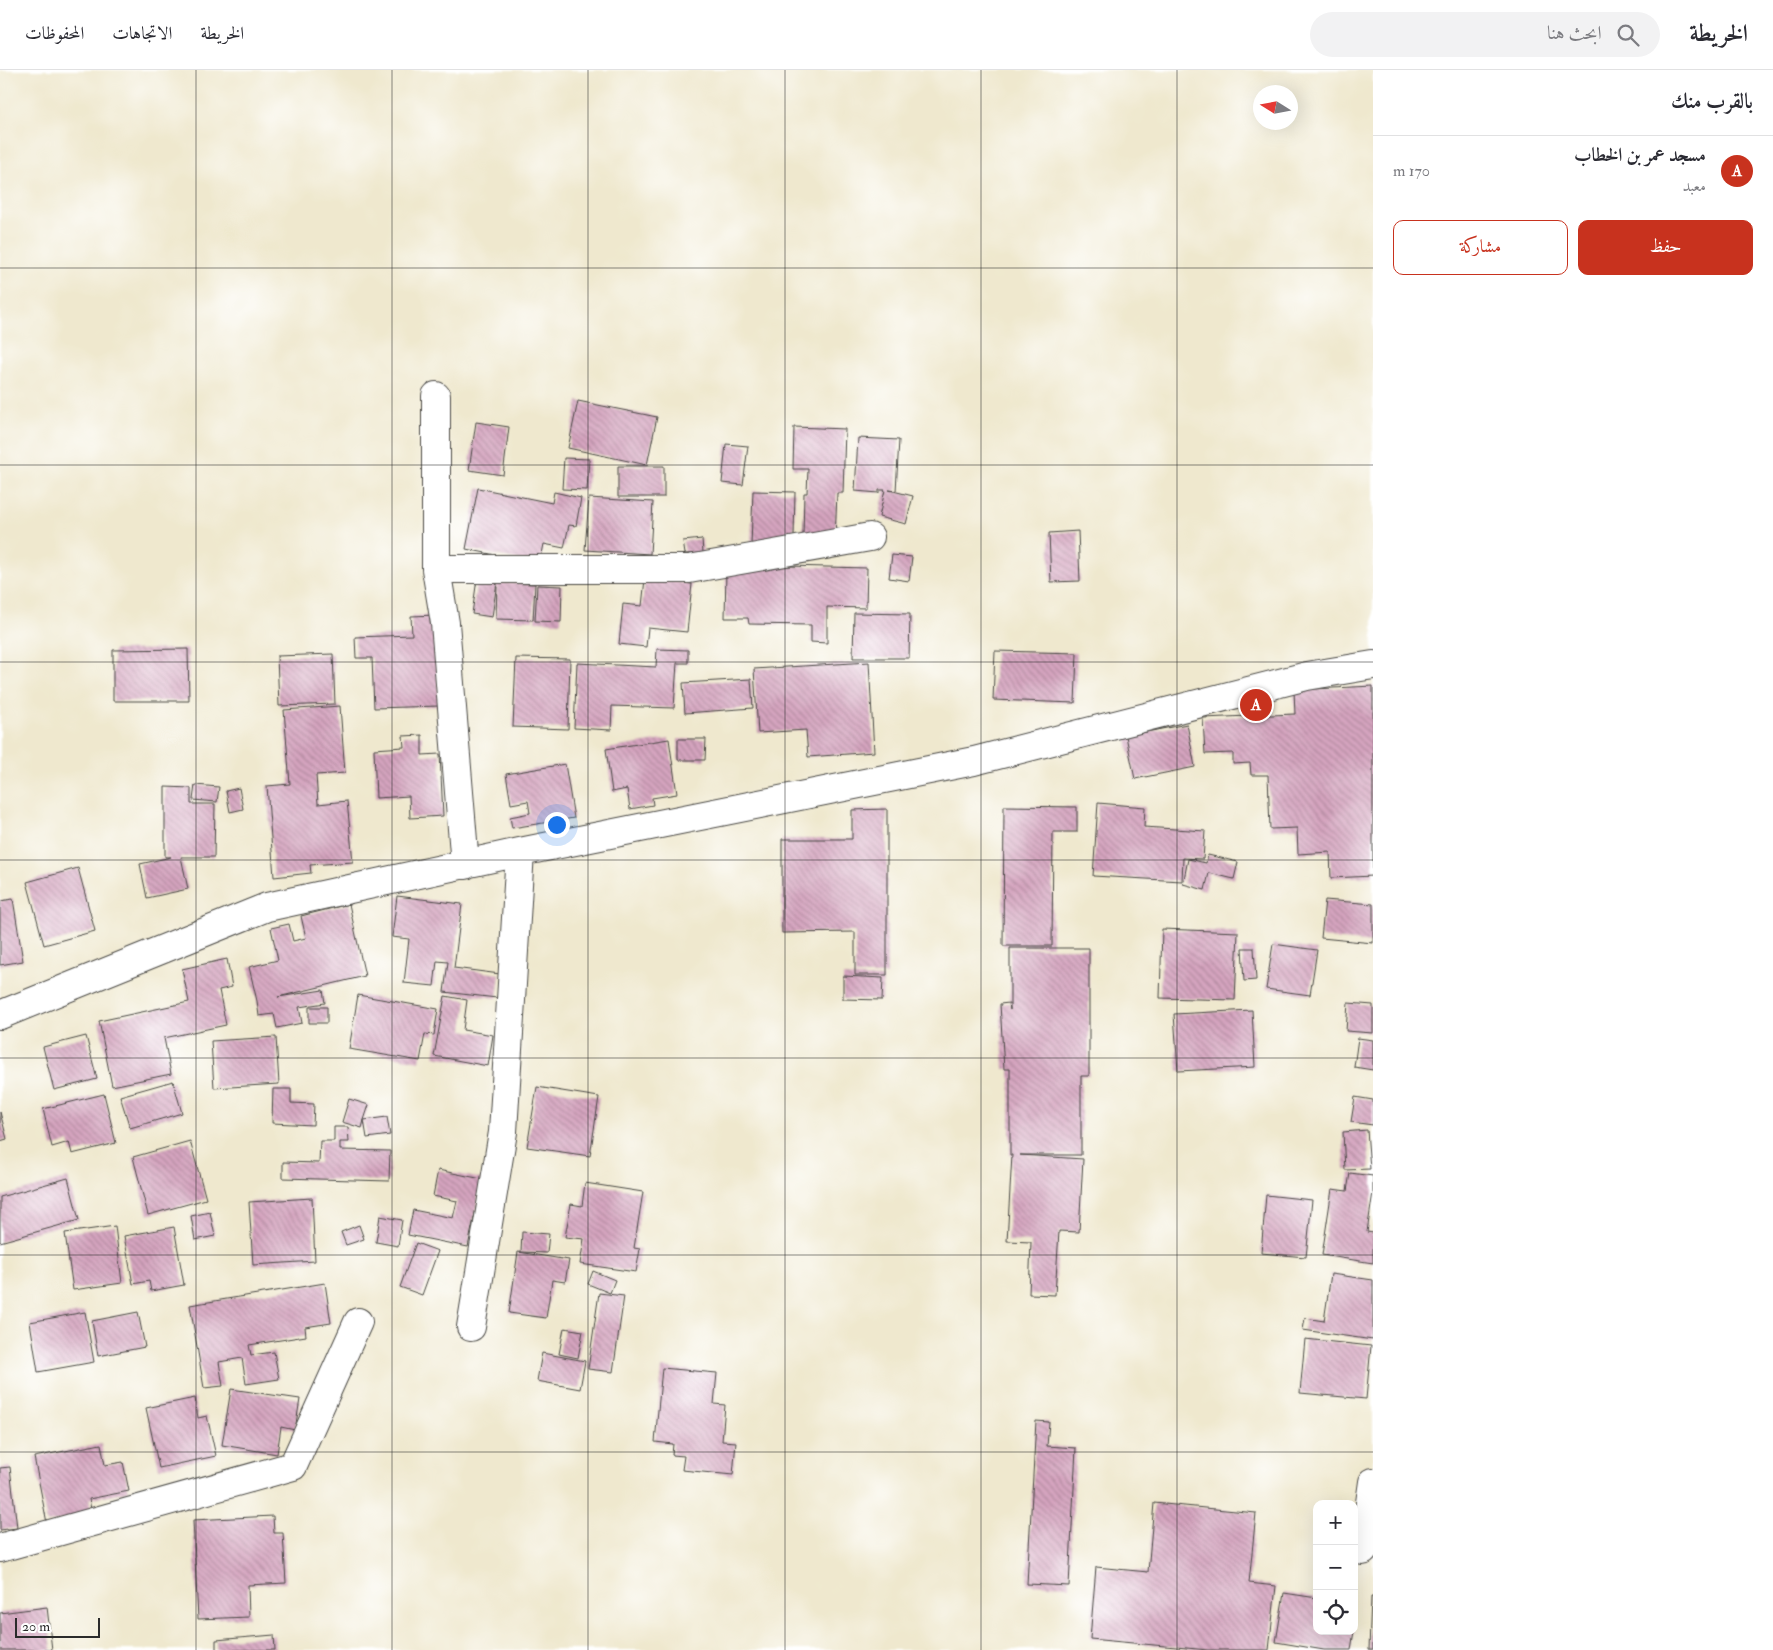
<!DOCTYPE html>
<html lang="ar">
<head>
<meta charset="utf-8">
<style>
	:root { --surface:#fff; --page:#f2f2f3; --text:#2b2b33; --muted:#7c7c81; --line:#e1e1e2; --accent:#c8321e }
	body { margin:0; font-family:"IM FELL Double Pica",Amiri,serif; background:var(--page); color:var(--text); direction:rtl }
	.controls { position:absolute; right:15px; bottom:15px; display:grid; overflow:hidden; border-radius:10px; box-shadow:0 5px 20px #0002 }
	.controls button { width:45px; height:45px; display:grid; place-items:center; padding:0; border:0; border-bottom:1px solid var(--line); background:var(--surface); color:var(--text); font:25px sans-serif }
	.compass { position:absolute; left:1253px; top:15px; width:45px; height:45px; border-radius:50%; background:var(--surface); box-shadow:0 5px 20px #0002; rotate:281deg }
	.scale { position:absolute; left:15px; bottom:12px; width:85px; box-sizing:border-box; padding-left:5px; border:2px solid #2b2b2b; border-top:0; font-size:14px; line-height:18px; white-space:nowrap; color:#2b2b2b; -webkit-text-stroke:4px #fff; paint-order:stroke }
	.you { position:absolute; left:556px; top:754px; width:18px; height:18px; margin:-12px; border:4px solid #fff; border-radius:50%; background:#1a73e8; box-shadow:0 0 0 8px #1a73e833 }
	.badge { display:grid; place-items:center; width:32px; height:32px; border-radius:50%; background:var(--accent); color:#fff; font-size:16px; font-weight:700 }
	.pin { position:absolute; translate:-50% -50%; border:2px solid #fff; box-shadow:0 1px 5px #0006 }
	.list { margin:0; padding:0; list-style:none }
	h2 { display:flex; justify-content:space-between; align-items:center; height:65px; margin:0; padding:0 20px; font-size:21px }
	h2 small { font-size:16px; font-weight:400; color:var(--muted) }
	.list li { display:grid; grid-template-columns:32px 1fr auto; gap:15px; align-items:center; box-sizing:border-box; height:70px; padding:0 20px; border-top:1px solid var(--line) }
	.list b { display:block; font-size:19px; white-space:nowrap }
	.list p { margin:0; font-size:16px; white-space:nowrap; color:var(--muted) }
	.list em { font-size:16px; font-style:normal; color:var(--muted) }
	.actions { display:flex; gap:10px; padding:15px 20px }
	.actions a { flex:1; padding:11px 0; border:1px solid var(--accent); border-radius:10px; text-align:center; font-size:18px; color:var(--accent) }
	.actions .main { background:var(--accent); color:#fff }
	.icon { flex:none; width:28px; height:28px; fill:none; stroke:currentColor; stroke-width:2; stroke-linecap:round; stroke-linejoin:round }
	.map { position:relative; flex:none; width:1373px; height:1580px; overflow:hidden; direction:ltr }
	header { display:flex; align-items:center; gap:30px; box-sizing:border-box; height:70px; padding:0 25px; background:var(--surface); border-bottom:1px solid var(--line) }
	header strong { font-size:24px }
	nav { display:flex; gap:28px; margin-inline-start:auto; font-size:18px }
	.search { width:350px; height:45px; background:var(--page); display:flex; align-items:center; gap:12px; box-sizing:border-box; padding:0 18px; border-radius:28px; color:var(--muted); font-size:19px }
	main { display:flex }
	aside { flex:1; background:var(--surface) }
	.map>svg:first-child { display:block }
	.building { fill:url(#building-back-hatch) }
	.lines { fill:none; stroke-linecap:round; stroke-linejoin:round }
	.minor-casing { stroke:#484743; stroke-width:30 }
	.minor { stroke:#fff; stroke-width:28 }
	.grid { fill:none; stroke:#2b2b2b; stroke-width:1; stroke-opacity:0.55 }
</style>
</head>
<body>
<header>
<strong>الخريطة</strong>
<div class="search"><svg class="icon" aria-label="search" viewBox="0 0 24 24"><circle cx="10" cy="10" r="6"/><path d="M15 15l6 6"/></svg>ابحث هنا</div>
<nav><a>الخريطة</a><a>الاتجاهات</a><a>المحفوظات</a></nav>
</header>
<main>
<aside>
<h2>بالقرب منك<small></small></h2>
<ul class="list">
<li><span class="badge">A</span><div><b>مسجد عمر بن الخطاب</b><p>معبد</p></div><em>170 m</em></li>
</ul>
<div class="actions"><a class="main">حفظ</a><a>مشاركة</a></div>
</aside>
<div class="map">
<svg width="1373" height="1580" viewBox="0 0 1373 1580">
	<defs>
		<pattern id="building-back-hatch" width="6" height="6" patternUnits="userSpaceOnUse" patternTransform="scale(1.25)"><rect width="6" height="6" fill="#d5a4bf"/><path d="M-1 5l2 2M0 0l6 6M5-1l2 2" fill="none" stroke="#ad869b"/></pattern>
	</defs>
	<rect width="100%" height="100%" fill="#fff"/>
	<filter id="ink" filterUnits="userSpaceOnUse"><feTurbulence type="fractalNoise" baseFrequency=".02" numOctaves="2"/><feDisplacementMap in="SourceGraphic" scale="10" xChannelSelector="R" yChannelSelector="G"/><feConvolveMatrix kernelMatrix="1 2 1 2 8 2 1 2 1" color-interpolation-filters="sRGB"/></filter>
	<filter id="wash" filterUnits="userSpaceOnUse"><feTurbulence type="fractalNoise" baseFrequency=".0096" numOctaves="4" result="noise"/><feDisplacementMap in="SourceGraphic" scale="20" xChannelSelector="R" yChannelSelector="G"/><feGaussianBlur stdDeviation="1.12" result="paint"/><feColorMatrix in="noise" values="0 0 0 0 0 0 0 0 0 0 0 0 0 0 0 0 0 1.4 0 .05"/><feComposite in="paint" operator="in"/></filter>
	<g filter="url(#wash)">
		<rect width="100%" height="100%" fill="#efe8ce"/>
		<g id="blocks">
			<path class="building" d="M 578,331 L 657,347 L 647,395 L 568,378 Z
				M 476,352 L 509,357 L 503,405 L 469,400 Z
				M 794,357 L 845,359 L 843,423 L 837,423 L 835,469 L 751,476 L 753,421 L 795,422 L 794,466 L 803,467 L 804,423 L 807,423 L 808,399 L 793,399 Z
				M 858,368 L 899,370 L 896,421 L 889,420 L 913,426 L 906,454 L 879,447 L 885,420 L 879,420 L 879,423 L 855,421 Z
				M 726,374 L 748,376 L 743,415 L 722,413 Z
				M 564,388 L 589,389 L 587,420 L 562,419 Z
				M 618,396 L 664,396 L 664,427 L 618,427 Z
				M 478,418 L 552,433 L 554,422 L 581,428 L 576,456 L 569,455 L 564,478 L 544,474 L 540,494 L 466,479 Z
				M 589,428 L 653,432 L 650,484 L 585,480 Z
				M 1078,461 L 1080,511 L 1051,512 L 1049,463 Z
				M 702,469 L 703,483 L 685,484 L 683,471 Z
				M 892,485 L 912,487 L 909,511 L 889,508 Z
				M 747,495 L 867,498 L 866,538 L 827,537 L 827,573 L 811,572 L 811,555 L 749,554 L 748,548 L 725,548 L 726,500 Z
				M 477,509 L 497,512 L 492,547 L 472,544 Z
				M 645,509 L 692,514 L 687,562 L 648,558 L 646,577 L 619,574 L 623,534 L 642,536 Z
				M 497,513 L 535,514 L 533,550 L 496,549 Z
				M 537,515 L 562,516 L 561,552 L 535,551 Z
				M 854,543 L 910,544 L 909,588 L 853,588 Z
				M 436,545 L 439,636 L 374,638 L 372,588 L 356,588 L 355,567 L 412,565 L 411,546 Z
				M 188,579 L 189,631 L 113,631 L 113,580 Z
				M 657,579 L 688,580 L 688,593 L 677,593 L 674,638 L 612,636 L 611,660 L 574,658 L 577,593 L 656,597 Z
				M 995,581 L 1077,583 L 1075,633 L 993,630 Z
				M 333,584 L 335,634 L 279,636 L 277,586 Z
				M 516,588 L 570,589 L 568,659 L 513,657 Z
				M 869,592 L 874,682 L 808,687 L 806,660 L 758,663 L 754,599 Z
				M 751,609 L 753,638 L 685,643 L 683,613 Z
				M 1373,616 L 1373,806 L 1331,808 L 1330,782 L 1298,784 L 1297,758 L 1270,759 L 1268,705 L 1251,705 L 1250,693 L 1233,694 L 1233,683 L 1205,684 L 1203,648 L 1295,644 L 1294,620 Z
				M 340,636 L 345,703 L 316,705 L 318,734 L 347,731 L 353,792 L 310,795 L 311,803 L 274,807 L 267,716 L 290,714 L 284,640 Z
				M 1187,654 L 1195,697 L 1135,709 L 1126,666 Z
				M 422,665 L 422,685 L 440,684 L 443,746 L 410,748 L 409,726 L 376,728 L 374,679 L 404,677 L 403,666 Z
				M 669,669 L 677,724 L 652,728 L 653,735 L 630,739 L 627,719 L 612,722 L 606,679 Z
				M 678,669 L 706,669 L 705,690 L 678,690 Z
				M 565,694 L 574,748 L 512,758 L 510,747 L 530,743 L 528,731 L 511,734 L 506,704 Z
				M 195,715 L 219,717 L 217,732 L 193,730 Z
				M 165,717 L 191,718 L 191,734 L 215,734 L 214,787 L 181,787 L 188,819 L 147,828 L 140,794 L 171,787 L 165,787 Z
				M 239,718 L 243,739 L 230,742 L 226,721 Z
				M 1098,733 L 1145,737 L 1144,757 L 1205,761 L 1203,789 L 1183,788 L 1182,811 L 1093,806 Z
				M 1004,736 L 1077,737 L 1077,762 L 1053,762 L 1052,876 L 1003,876 Z
				M 887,739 L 887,905 L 855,905 L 855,862 L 782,863 L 782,769 L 852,769 L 852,740 Z
				M 1208,785 L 1238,792 L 1234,809 L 1209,803 L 1205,820 L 1183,814 L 1188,789 L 1206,793 Z
				M 78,798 L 95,861 L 44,875 L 27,812 Z
				M 397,826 L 462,834 L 454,898 L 500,904 L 497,928 L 444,922 L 448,892 L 437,891 L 434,916 L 404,913 L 409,869 L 392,867 Z
				M 13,829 L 23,891 L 0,895 L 0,831 Z
				M 1325,830 L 1373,834 L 1373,873 L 1321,868 Z
				M 349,834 L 365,906 L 278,927 L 323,920 L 325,933 L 299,937 L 302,953 L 277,958 L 274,944 L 259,946 L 257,931 L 249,897 L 278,890 L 271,858 L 289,854 L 293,871 L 306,868 L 301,846 Z
				M 1162,859 L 1238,862 L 1235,930 L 1160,928 Z
				M 1273,874 L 1317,880 L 1310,925 L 1266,919 Z
				M 1010,878 L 1089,878 L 1089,1006 L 1081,1006 L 1081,1085 L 1020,1085 L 1083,1089 L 1079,1162 L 1059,1161 L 1055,1225 L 1029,1224 L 1031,1172 L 1007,1171 L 1012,1085 L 1010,1085 L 1010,999 L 1004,999 L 1000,934 L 1009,933 L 1010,940 Z
				M 1242,878 L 1254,878 L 1256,910 L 1244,911 Z
				M 227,889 L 232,917 L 219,920 L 226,955 L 164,968 L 171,1004 L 112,1016 L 99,951 L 189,932 L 182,899 Z
				M 843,906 L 883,908 L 882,930 L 843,929 Z
				M 358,925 L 438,939 L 434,965 L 425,964 L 420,991 L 349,979 Z
				M 445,926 L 467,930 L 463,960 L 493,965 L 488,996 L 434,986 Z
				M 1348,933 L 1373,935 L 1373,963 L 1346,961 Z
				M 309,937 L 327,937 L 327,953 L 309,953 Z
				M 1252,940 L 1255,997 L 1178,1001 L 1174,944 Z
				M 86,966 L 97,1009 L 54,1020 L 43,977 Z
				M 276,967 L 279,1014 L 214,1018 L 211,971 Z
				M 1358,968 L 1373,970 L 1373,1000 L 1354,997 Z
				M 173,1011 L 182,1043 L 130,1058 L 120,1026 Z
				M 537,1017 L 599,1027 L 590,1086 L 527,1077 Z
				M 273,1019 L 291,1019 L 291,1033 L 314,1034 L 313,1055 L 272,1053 Z
				M 104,1024 L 116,1073 L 72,1084 L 69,1072 L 52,1077 L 43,1039 Z
				M 1355,1027 L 1373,1030 L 1373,1055 L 1351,1052 Z
				M 349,1029 L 369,1035 L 364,1050 L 387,1047 L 390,1065 L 367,1068 L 364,1050 L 362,1058 L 342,1052 Z
				M 0,1042 L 7,1069 L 0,1071 Z
				M 334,1057 L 348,1057 L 349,1072 L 340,1072 L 340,1080 L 390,1081 L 389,1111 L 283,1108 L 283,1092 L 319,1093 L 320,1071 L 334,1071 Z
				M 1367,1060 L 1370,1099 L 1345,1100 L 1343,1062 Z
				M 190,1071 L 206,1129 L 148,1145 L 133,1087 Z
				M 438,1100 L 482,1109 L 468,1177 L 408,1165 L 413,1140 L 453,1148 L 457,1131 L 433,1126 Z
				M 1350,1103 L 1373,1106 L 1373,1122 L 1367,1162 L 1373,1163 L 1373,1193 L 1322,1185 L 1332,1119 L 1347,1121 Z
				M 68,1108 L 79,1150 L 0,1172 L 0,1127 Z
				M 585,1113 L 643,1122 L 634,1178 L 640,1179 L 636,1202 L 580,1194 L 584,1169 L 565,1167 L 571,1134 L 582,1136 Z
				M 1266,1125 L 1312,1130 L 1306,1187 L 1261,1183 Z
				M 312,1128 L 315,1191 L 253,1195 L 249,1132 Z
				M 210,1142 L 215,1166 L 195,1170 L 191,1146 Z
				M 380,1146 L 402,1150 L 398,1176 L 376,1172 Z
				M 359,1155 L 364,1169 L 346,1175 L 341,1162 Z
				M 115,1156 L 122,1213 L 73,1220 L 65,1163 Z
				M 174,1157 L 184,1215 L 151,1221 L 149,1211 L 133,1214 L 124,1166 Z
				M 522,1162 L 549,1164 L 547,1183 L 521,1182 Z
				M 416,1173 L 438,1181 L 422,1225 L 400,1217 Z
				M 518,1182 L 569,1190 L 565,1212 L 552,1210 L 546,1248 L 509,1243 Z
				M 593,1201 L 615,1210 L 610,1223 L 588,1214 Z
				M 1331,1204 L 1373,1210 L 1373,1270 L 1303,1260 L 1305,1248 L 1324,1251 Z
				M 325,1213 L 331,1253 L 305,1257 L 306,1266 L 249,1275 L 251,1285 L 274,1282 L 279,1309 L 246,1314 L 242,1288 L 219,1292 L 223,1316 L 204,1318 L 190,1235 Z
				M 599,1223 L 624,1226 L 613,1302 L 588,1299 Z
				M 85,1242 L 94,1292 L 38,1302 L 30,1252 Z
				M 138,1242 L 145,1277 L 98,1286 L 92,1251 Z
				M 564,1258 L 583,1261 L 578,1288 L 559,1284 Z
				M 1305,1269 L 1371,1276 L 1366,1329 L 1300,1323 Z
				M 542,1283 L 585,1291 L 580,1319 L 537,1311 Z
				M 662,1298 L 717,1303 L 714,1334 L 725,1335 L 722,1371 L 736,1372 L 733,1405 L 682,1400 L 684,1386 L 672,1385 L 673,1374 L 655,1372 Z
				M 231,1319 L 300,1329 L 295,1360 L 281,1357 L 277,1384 L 222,1375 Z
				M 195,1328 L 198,1348 L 207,1346 L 216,1386 L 159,1398 L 146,1338 Z
				M 1036,1351 L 1049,1352 L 1047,1376 L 1076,1378 L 1069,1516 L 1027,1514 Z
				M 101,1374 L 105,1395 L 123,1392 L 129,1421 L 89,1429 L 92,1444 L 47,1453 L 34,1387 Z
				M 10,1397 L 17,1458 L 0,1460 L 0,1398 Z
				M 1154,1433 L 1256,1443 L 1249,1513 L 1276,1516 L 1269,1580 L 1208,1580 L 1090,1569 L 1096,1497 L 1148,1502 Z
				M 273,1446 L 274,1463 L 283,1463 L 286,1513 L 248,1515 L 249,1547 L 198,1549 L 193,1450 Z
				M 1284,1523 L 1317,1528 L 1317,1561 L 1354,1561 L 1351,1580 L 1324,1580 L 1276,1572 Z
				M 1371,1527 L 1373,1527 L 1373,1580 L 1369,1580 Z
				M 47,1537 L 52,1580 L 0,1580 L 0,1543 Z
				M 274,1565 L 275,1580 L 216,1580 L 216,1570 Z"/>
		</g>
	</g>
	<g filter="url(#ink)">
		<use href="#blocks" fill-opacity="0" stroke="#484743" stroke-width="1"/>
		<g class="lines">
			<g class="minor-casing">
				<path id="minor" d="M 436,326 L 436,499 L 445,553 L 465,795
					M 436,499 L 689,499 L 870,467
					M 0,945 L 267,837 L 520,782 L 974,691 L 1307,606 L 1373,595
					M 471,1257 L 503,1062 L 520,782
					M 0,1478 L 293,1396 L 358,1252
					M 1363,1481 L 1373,1412"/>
			</g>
			<use href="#minor" class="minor"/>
		</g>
	</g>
	<path class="grid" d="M 196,0 L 196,1580M 392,0 L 392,1580M 588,0 L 588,1580M 785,0 L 785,1580M 981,0 L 981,1580M 1177,0 L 1177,1580M 0,198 L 1373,198M 0,395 L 1373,395M 0,592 L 1373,592M 0,790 L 1373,790M 0,988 L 1373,988M 0,1185 L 1373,1185M 0,1382 L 1373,1382"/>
</svg>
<div class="controls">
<button>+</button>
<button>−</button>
<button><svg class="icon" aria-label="locate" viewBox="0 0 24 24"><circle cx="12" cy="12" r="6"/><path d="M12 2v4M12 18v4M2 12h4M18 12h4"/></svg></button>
</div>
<svg class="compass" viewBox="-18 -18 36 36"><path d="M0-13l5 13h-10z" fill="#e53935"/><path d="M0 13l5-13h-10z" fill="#7c7c81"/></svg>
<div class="scale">20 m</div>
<div class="you"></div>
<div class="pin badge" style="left:1256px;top:635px">A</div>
</div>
</main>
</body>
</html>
